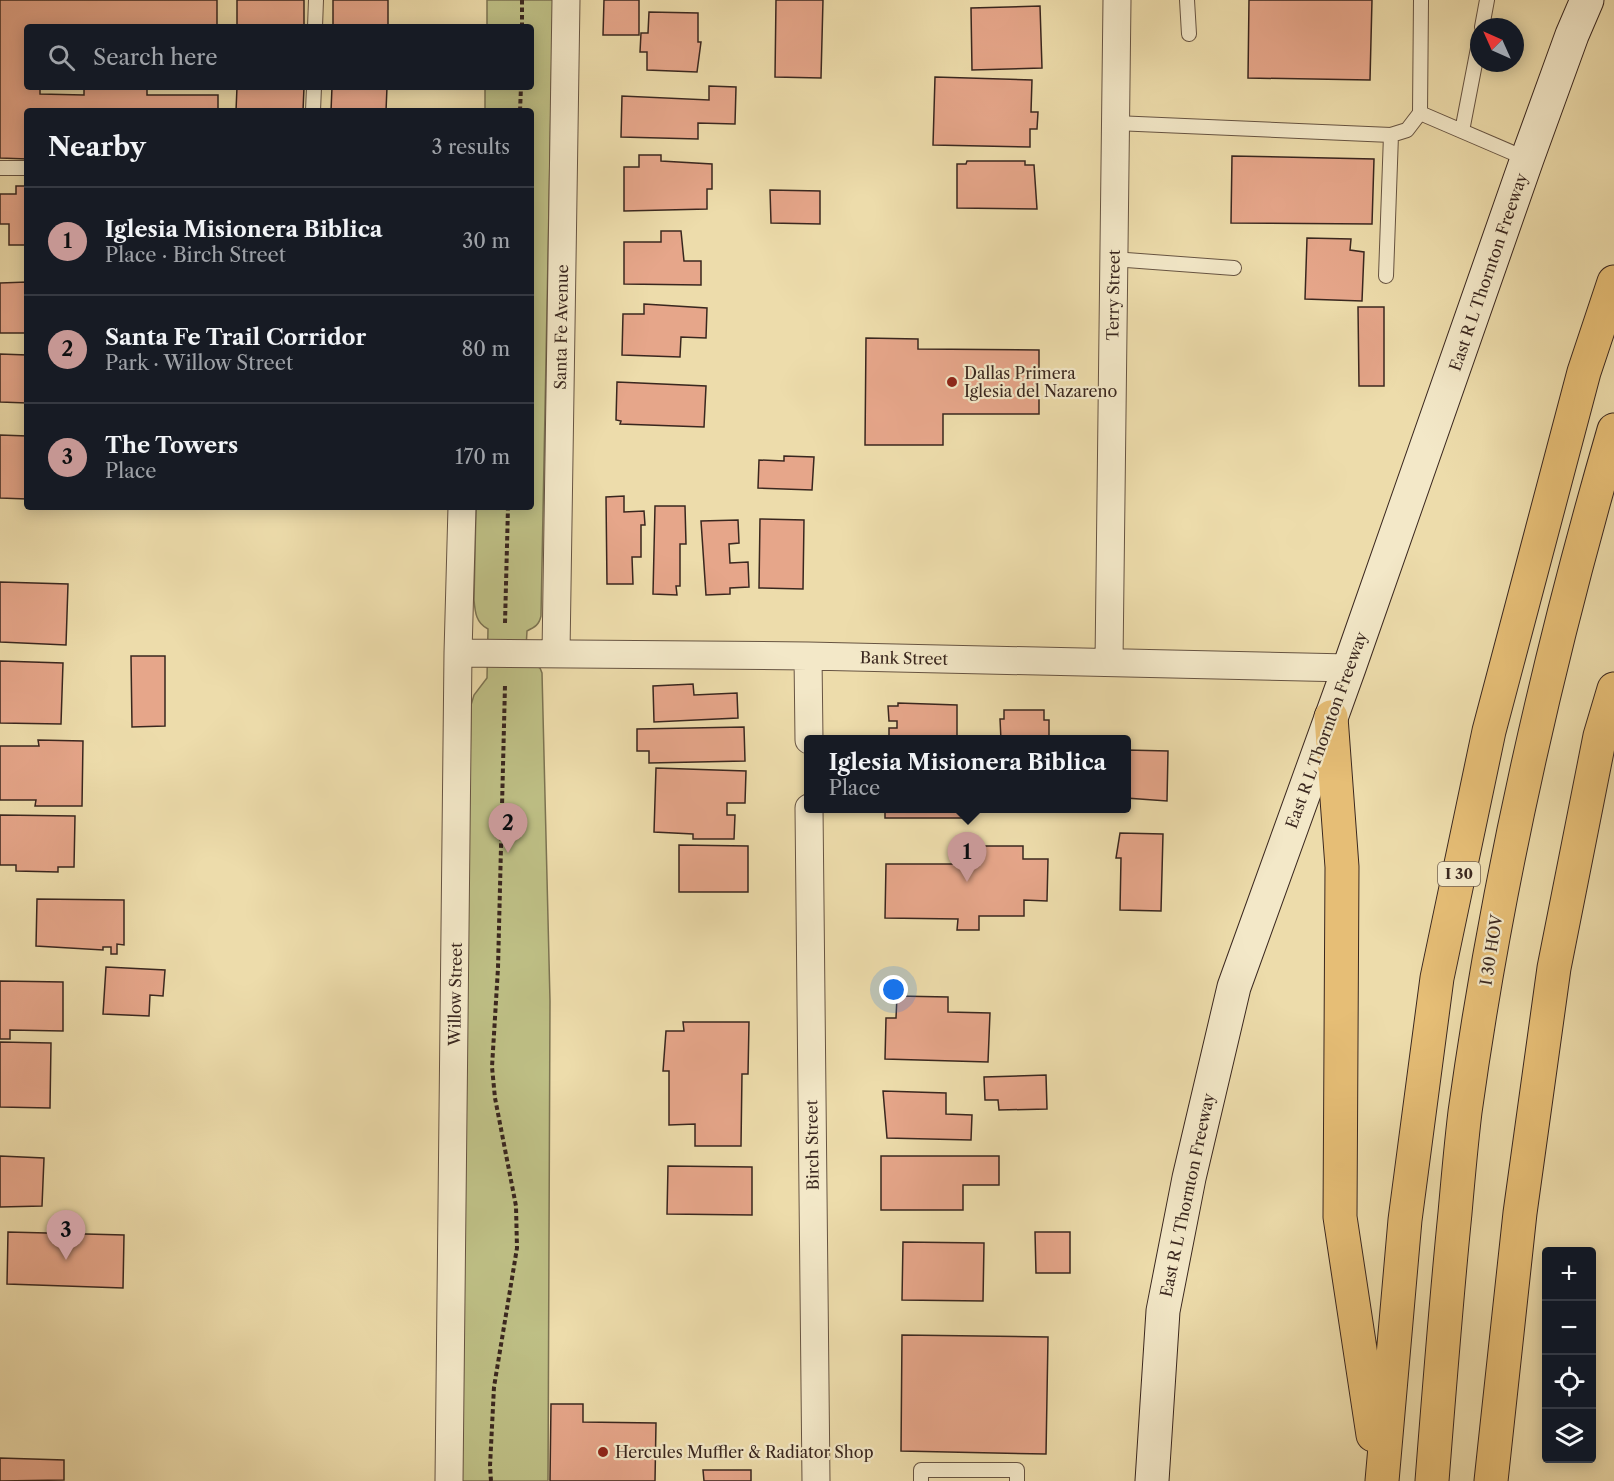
<!DOCTYPE html>
<html lang="en">
<head>
<meta charset="utf-8">
<style>
	:root { --surface:#171b24; --page:#242831; --text:#f1f3f6; --muted:#9ea1a6; --line:#363941; --accent:#c59692 }
	body { margin:0; font-family:"Libre Caslon Text",serif; background:var(--page); color:var(--text) }
	.controls { position:absolute; right:18px; bottom:18px; display:grid; overflow:hidden; border-radius:6px; box-shadow:0 3px 15px #0003 }
	.controls button { width:54px; height:54px; display:grid; place-items:center; padding:0; border:0; border-bottom:2px solid var(--line); background:var(--surface); color:var(--text); font:30px sans-serif }
	.compass { position:absolute; left:1470px; top:18px; width:54px; height:54px; border-radius:50%; background:var(--surface); box-shadow:0 3px 15px #0003; rotate:315deg }
	.you { position:absolute; left:894px; top:990px; width:21px; height:21px; margin:-15px; border:4px solid #fff; border-radius:50%; background:#1a73e8; box-shadow:0 0 0 9px #1a73e833 }
	.badge { display:grid; place-items:center; width:39px; height:39px; border-radius:50%; background:var(--accent); color:#111; font-size:20px; font-weight:700 }
	.pin { position:absolute; translate:-50% -50px; filter:drop-shadow(0 2px 3px #0008) }
	.pin::after { content:''; position:absolute; top:32px; width:21px; height:18px; background:inherit; clip-path:polygon(0 0,100% 0,50% 100%) }
	.popup { position:absolute; left:804px; top:735px; width:327px; height:78px; box-sizing:border-box; display:grid; place-content:center; border-radius:6px; background:var(--surface); filter:drop-shadow(0 2px 4px #0005); font-size:20px; white-space:nowrap; color:var(--muted) }
	.popup b { font-size:22px; color:var(--text) }
	.popup::after { content:''; position:absolute; left:50%; top:100%; margin-left:-12px; border:12px solid transparent; border-top-color:var(--surface) }
	.list { margin:0; padding:0; list-style:none }
	h2 { display:flex; justify-content:space-between; align-items:center; height:78px; margin:0; padding:0 24px; font-size:26px }
	h2 small { font-size:20px; font-weight:400; color:var(--muted) }
	.list li { display:grid; grid-template-columns:39px 1fr auto; gap:18px; align-items:center; box-sizing:border-box; height:108px; padding:0 24px; border-top:2px solid var(--line) }
	.list b { display:block; font-size:22px; white-space:nowrap }
	.list p { margin:0; font-size:20px; white-space:nowrap; color:var(--muted) }
	.list em { font-size:20px; font-style:normal; color:var(--muted) }
	.icon { flex:none; width:33px; height:33px; fill:none; stroke:currentColor; stroke-width:2; stroke-linecap:round; stroke-linejoin:round }
	.map { position:relative; flex:none; width:1614px; height:1481px; overflow:hidden }
	.search { position:absolute; background:var(--surface); box-shadow:0 3px 15px #0003; left:24px; top:24px; width:510px; height:66px; display:flex; align-items:center; gap:15px; box-sizing:border-box; padding:0 21px; border-radius:6px; color:var(--muted); font-size:22px }
	.panel { position:absolute; background:var(--surface); box-shadow:0 3px 15px #0003; left:24px; top:108px; width:510px; height:402px; border-radius:6px }
	.map>svg:first-child { display:block }
	.green { fill:#bebf85; stroke:#7c7352; stroke-width:1.5 }
	.building { fill:#e6a68a; stroke:#3a271f; stroke-width:1.5 }
	.lines { fill:none; stroke-linecap:round; stroke-linejoin:round }
	.lane-casing { stroke:#675442; stroke-width:16 }
	.street-casing { stroke:#675442; stroke-width:29 }
	.secondary-casing { stroke:#3a271f; stroke-width:35 }
	.highway-casing { stroke:#3a271f; stroke-width:35 }
	.path { stroke:#3a271f; stroke-width:4; stroke-dasharray:4.5 3; stroke-linecap:butt }
	.lane { stroke:#f3e8c8; stroke-width:14 }
	.street { stroke:#f3e8c8; stroke-width:27 }
	.secondary { stroke:#f3e8c8; stroke-width:33 }
	.highway { stroke:#e6be76; stroke-width:33 }
	.poi-dot { fill:#8f2418; stroke:#f3e8c8; stroke-width:2 }
	.labels { text-anchor:middle; stroke-width:4.5; stroke-linejoin:round; paint-order:stroke }
	.shield { fill:#f3e8c8; stroke:#726152; stroke-width:1.5 }
	.shield-label { font-size:15px; font-weight:bold; fill:#3a271f }
	.street-label { font-size:16px; fill:#3a271f; stroke:#f3e8c8 }
	.poi-label { font-size:16px; fill:#3a271f; stroke:#f3e8c8; text-anchor:start }
</style>
</head>
<body>
<div class="map">
<svg width="1614" height="1481" viewBox="0 0 1614 1481">
	<rect width="100%" height="100%" fill="#eddcab"/>
	<filter id="stains"><feTurbulence type="fractalNoise" baseFrequency=".00333" numOctaves="4"/><feColorMatrix values="0 0 0 0 .2 0 0 0 0 .09 0 0 0 0 .02 0 0 0 .5 -.17"/></filter>
	<radialGradient id="worn" r=".72"><stop offset=".6" stop-color="#630" stop-opacity="0"/><stop offset="1" stop-color="#630" stop-opacity=".3"/></radialGradient>
	<path class="green" d="M 487,0 L 553,0 L 541,616 C 539,625 535,627 527,631 L 525,666 L 535,665 L 540,668 L 542,673 L 550,1001 L 548,1481 L 458,1481 L 471,705 L 474,695 L 487,678 L 488,629 C 476,623 475,612 474,600 L 476,507 L 531,507 L 531,111 L 485,111 L 485,87 L 531,87 L 531,27 L 487,27 Z"/>
	<path class="building" d="M 0,0 L 217,0 L 217,27 L 27,27 L 27,87 L 40,87 L 40,94 L 84,95 L 84,87 L 147,87 L 147,95 L 218,95 L 218,111 L 27,111 L 27,159 L 0,158 Z
		M 237,0 L 304,0 L 304,27 L 237,27 Z
		M 333,0 L 388,0 L 388,27 L 333,27 Z
		M 604,0 L 639,0 L 639,35 L 603,35 Z
		M 776,0 L 823,0 L 821,78 L 775,77 Z
		M 1249,0 L 1372,0 L 1370,80 L 1248,78 Z
		M 1040,6 L 1042,68 L 972,70 L 971,8 Z
		M 649,12 L 698,13 L 698,42 L 701,42 L 697,72 L 647,70 L 647,52 L 640,52 L 641,33 L 648,33 Z
		M 935,77 L 1032,80 L 1031,112 L 1038,112 L 1037,129 L 1030,129 L 1030,147 L 933,145 Z
		M 709,86 L 736,87 L 735,124 L 698,123 L 698,139 L 621,137 L 622,96 L 709,100 Z
		M 237,87 L 304,87 L 303,111 L 236,111 Z
		M 332,87 L 387,87 L 386,111 L 331,111 Z
		M 639,155 L 661,155 L 661,161 L 712,164 L 712,189 L 707,189 L 707,209 L 624,211 L 624,167 L 639,167 Z
		M 1232,156 L 1374,159 L 1372,224 L 1231,223 Z
		M 967,161 L 1025,161 L 1025,165 L 1034,165 L 1037,209 L 957,208 L 957,164 L 966,164 Z
		M 16,186 L 27,186 L 27,245 L 9,245 L 9,224 L 0,224 L 0,194 L 16,194 Z
		M 770,190 L 820,191 L 820,224 L 771,223 Z
		M 661,231 L 681,231 L 684,261 L 701,261 L 701,285 L 624,284 L 624,242 L 661,242 Z
		M 1307,238 L 1351,239 L 1350,250 L 1364,252 L 1362,301 L 1305,299 Z
		M 27,282 L 27,333 L 0,333 L 0,283 Z
		M 644,304 L 707,308 L 706,338 L 681,337 L 680,357 L 622,355 L 623,314 L 644,314 Z
		M 1358,307 L 1384,307 L 1384,386 L 1359,386 Z
		M 866,338 L 918,339 L 918,349 L 1039,350 L 1039,414 L 943,414 L 943,445 L 865,445 Z
		M 0,354 L 27,355 L 27,403 L 0,402 Z
		M 617,382 L 706,386 L 704,427 L 620,424 L 621,421 L 616,420 Z
		M 0,435 L 27,436 L 27,499 L 0,498 Z
		M 784,456 L 814,457 L 812,490 L 758,488 L 759,460 L 784,461 Z
		M 624,496 L 624,512 L 644,511 L 645,525 L 641,525 L 641,557 L 632,557 L 633,584 L 607,584 L 606,497 Z
		M 655,506 L 685,506 L 686,544 L 680,544 L 680,586 L 676,586 L 677,595 L 653,594 Z
		M 760,519 L 804,520 L 803,589 L 759,588 Z
		M 738,520 L 739,543 L 729,544 L 730,563 L 748,562 L 749,587 L 730,588 L 730,594 L 706,595 L 701,521 Z
		M 0,582 L 68,584 L 66,645 L 0,642 Z
		M 131,656 L 165,656 L 165,726 L 132,727 Z
		M 0,661 L 63,663 L 61,724 L 0,723 Z
		M 693,684 L 694,695 L 737,693 L 738,718 L 654,722 L 653,686 Z
		M 898,703 L 957,705 L 957,740 L 889,740 L 889,728 L 897,728 L 897,721 L 889,721 L 888,706 L 898,706 Z
		M 1004,710 L 1044,710 L 1044,720 L 1049,720 L 1049,740 L 1001,740 L 1000,719 L 1004,719 Z
		M 744,727 L 745,761 L 649,763 L 649,751 L 637,751 L 637,729 Z
		M 38,740 L 83,741 L 82,806 L 35,806 L 36,800 L 0,800 L 0,746 L 39,746 Z
		M 1126,750 L 1168,751 L 1167,801 L 1126,798 Z
		M 656,768 L 746,771 L 745,803 L 727,803 L 727,815 L 735,815 L 734,839 L 693,839 L 693,834 L 654,832 Z
		M 885,808 L 969,808 L 969,818 L 885,818 Z
		M 0,815 L 75,816 L 74,867 L 58,867 L 58,872 L 16,871 L 16,865 L 0,865 Z
		M 1120,833 L 1163,834 L 1161,911 L 1120,910 L 1121,858 L 1116,858 Z
		M 679,845 L 748,846 L 748,892 L 679,892 Z
		M 962,846 L 1023,846 L 1023,859 L 1048,859 L 1047,901 L 1024,900 L 1024,916 L 979,916 L 979,930 L 957,930 L 958,919 L 885,918 L 886,864 L 961,864 Z
		M 37,899 L 124,900 L 124,945 L 117,944 L 117,954 L 111,954 L 111,947 L 103,947 L 103,950 L 36,946 Z
		M 106,967 L 165,970 L 163,996 L 150,995 L 149,1016 L 103,1014 Z
		M 0,981 L 63,982 L 63,1031 L 10,1030 L 10,1039 L 0,1039 Z
		M 897,996 L 948,997 L 948,1012 L 990,1013 L 988,1062 L 885,1059 L 886,1018 L 896,1018 Z
		M 683,1022 L 749,1022 L 748,1074 L 742,1074 L 741,1146 L 695,1146 L 695,1124 L 669,1125 L 669,1071 L 663,1071 L 666,1031 L 684,1031 Z
		M 0,1042 L 51,1043 L 50,1108 L 0,1107 Z
		M 1046,1075 L 1047,1109 L 999,1110 L 998,1100 L 985,1100 L 984,1077 Z
		M 883,1091 L 946,1093 L 946,1114 L 972,1115 L 971,1140 L 887,1138 Z
		M 0,1156 L 44,1158 L 42,1206 L 0,1207 Z
		M 881,1156 L 999,1156 L 999,1185 L 963,1185 L 963,1210 L 881,1210 Z
		M 668,1166 L 752,1167 L 752,1215 L 667,1214 Z
		M 8,1232 L 124,1235 L 123,1288 L 7,1284 Z
		M 1035,1232 L 1070,1232 L 1070,1273 L 1036,1273 Z
		M 903,1242 L 984,1243 L 983,1301 L 902,1300 Z
		M 902,1335 L 1048,1337 L 1046,1454 L 901,1451 Z
		M 551,1404 L 583,1404 L 583,1422 L 656,1423 L 655,1481 L 550,1481 Z
		M 0,1458 L 64,1460 L 64,1480 L 0,1481 Z
		M 703,1470 L 751,1470 L 751,1481 L 704,1481 Z"/>
	<g class="lines">
		<g class="lane-casing">
			<path id="lane" d="M 1187,0 L 1189,34
				M 315,27 L 316,0
				M 1482,27 L 1487,0
				M 313,111 L 314,87
				M 1420,113 L 1527,159
				M 1115,123 L 1391,135 L 1407,130 L 1420,113 L 1421,0
				M 1462,131 L 1479,43
				M 0,168 L 27,168
				M 1113,259 L 1234,268
				M 1386,276 L 1391,135
				M 921,1481 L 921,1470 L 1017,1470 L 1017,1481"/>
		</g>
		<g class="street-casing">
			<path id="street" d="M 458,653 L 808,656 L 1349,668
				M 556,653 L 566,0
				M 808,656 L 809,740
				M 1109,662 L 1117,0
				M 809,808 L 816,1481
				M 449,1481 L 458,653 L 462,507"/>
		</g>
		<g class="secondary-casing">
			<path id="secondary" d="M 1152,1481 L 1163,1311 L 1189,1178 L 1234,987 L 1349,668 L 1527,159 L 1572,35 L 1587,0"/>
		</g>
		<g class="highway-casing">
			<path id="highway" d="M 1331,717 L 1342,867 L 1340,1217 L 1373,1435
				M 1382,1481 L 1405,1220 L 1437,978 L 1489,731 L 1584,372 L 1614,282
				M 1432,1481 C 1439,1392 1446,1302 1455,1213 C 1458,1179 1461,1145 1465,1112 C 1497,881 1549,654 1614,430
				M 1491,1481 L 1520,1213 L 1554,968 L 1600,736 L 1614,689"/>
		</g>
		<path class="path" d="M 522,0 L 522,27
			M 520,111 L 521,87
			M 505,623 L 508,507
			M 491,1481 L 490,1466 L 494,1387 L 517,1248 L 516,1206 L 495,1098 L 492,1067 L 498,968 L 505,685"/>
		<use href="#lane" class="lane"/>
		<use href="#street" class="street"/>
		<use href="#secondary" class="secondary"/>
		<use href="#highway" class="highway"/>
	</g>
	<g class="poi-dot">
		<circle cx="952" cy="382" r="6"/>
		<circle cx="603" cy="1452" r="6"/>
	</g>
	<g class="labels">
		<rect class="shield" x="1438" y="862" width="42" height="24" rx="4.5"/>
		<g class="shield-label">
			<text x="1459" y="879">I 30</text>
		</g>
		<g class="street-label">
			<text transform="translate(1488 272) rotate(-71)" y="6">East R L Thornton Freeway</text>
			<text transform="translate(1113 295) rotate(-89)" y="6">Terry Street</text>
			<text transform="translate(561 327) rotate(-89)" y="6">Santa Fe Avenue</text>
			<text transform="translate(904 658) rotate(1)" y="6">Bank Street</text>
			<text transform="translate(1326 730) rotate(-70)" y="6">East R L Thornton Freeway</text>
			<text transform="translate(1491 950) rotate(-81)" y="6">I 30 HOV</text>
			<text transform="translate(455 994) rotate(-89)" y="6">Willow Street</text>
			<text transform="translate(812 1145) rotate(-91)" y="6">Birch Street</text>
			<text transform="translate(1187 1195) rotate(-78)" y="6">East R L Thornton Freeway</text>
		</g>
		<g class="poi-label">
			<text x="964" y="379">Dallas Primera<tspan x="964" dy="18">Iglesia del Nazareno</tspan></text>
			<text x="615" y="1458">Hercules Muffler &amp; Radiator Shop</text>
		</g>
	</g>
	<rect width="100%" height="100%" filter="url(#stains)"/>
	<rect width="100%" height="100%" fill="url(#worn)"/>
</svg>
<div class="controls">
<button>+</button>
<button>−</button>
<button><svg class="icon" aria-label="locate" viewBox="0 0 24 24"><circle cx="12" cy="12" r="6"/><path d="M12 2v4M12 18v4M2 12h4M18 12h4"/></svg></button>
<button><svg class="icon" aria-label="layers" viewBox="0 0 24 24"><path d="M12 4l9 5-9 5-9-5zM3 14l9 5 9-5"/></svg></button>
</div>
<svg class="compass" viewBox="-18 -18 36 36"><path d="M0-13l5 13h-10z" fill="#e53935"/><path d="M0 13l5-13h-10z" fill="#9ea1a6"/></svg>
<div class="you"></div>
<div class="pin badge" style="left:967px;top:882px">1</div>
<div class="popup"><b>Iglesia Misionera Biblica</b>Place</div>
<div class="pin badge" style="left:508px;top:853px">2</div>
<div class="pin badge" style="left:66px;top:1260px">3</div>
<div class="search"><svg class="icon" aria-label="search" viewBox="0 0 24 24"><circle cx="10" cy="10" r="6"/><path d="M15 15l6 6"/></svg>Search here</div>
<section class="panel">
<h2>Nearby<small>3 results</small></h2>
<ul class="list">
<li><span class="badge">1</span><div><b>Iglesia Misionera Biblica</b><p>Place · Birch Street</p></div><em>30 m</em></li>
<li><span class="badge">2</span><div><b>Santa Fe Trail Corridor</b><p>Park · Willow Street</p></div><em>80 m</em></li>
<li><span class="badge">3</span><div><b>The Towers</b><p>Place</p></div><em>170 m</em></li>
</ul>
</section>
</div>
</body>
</html>
